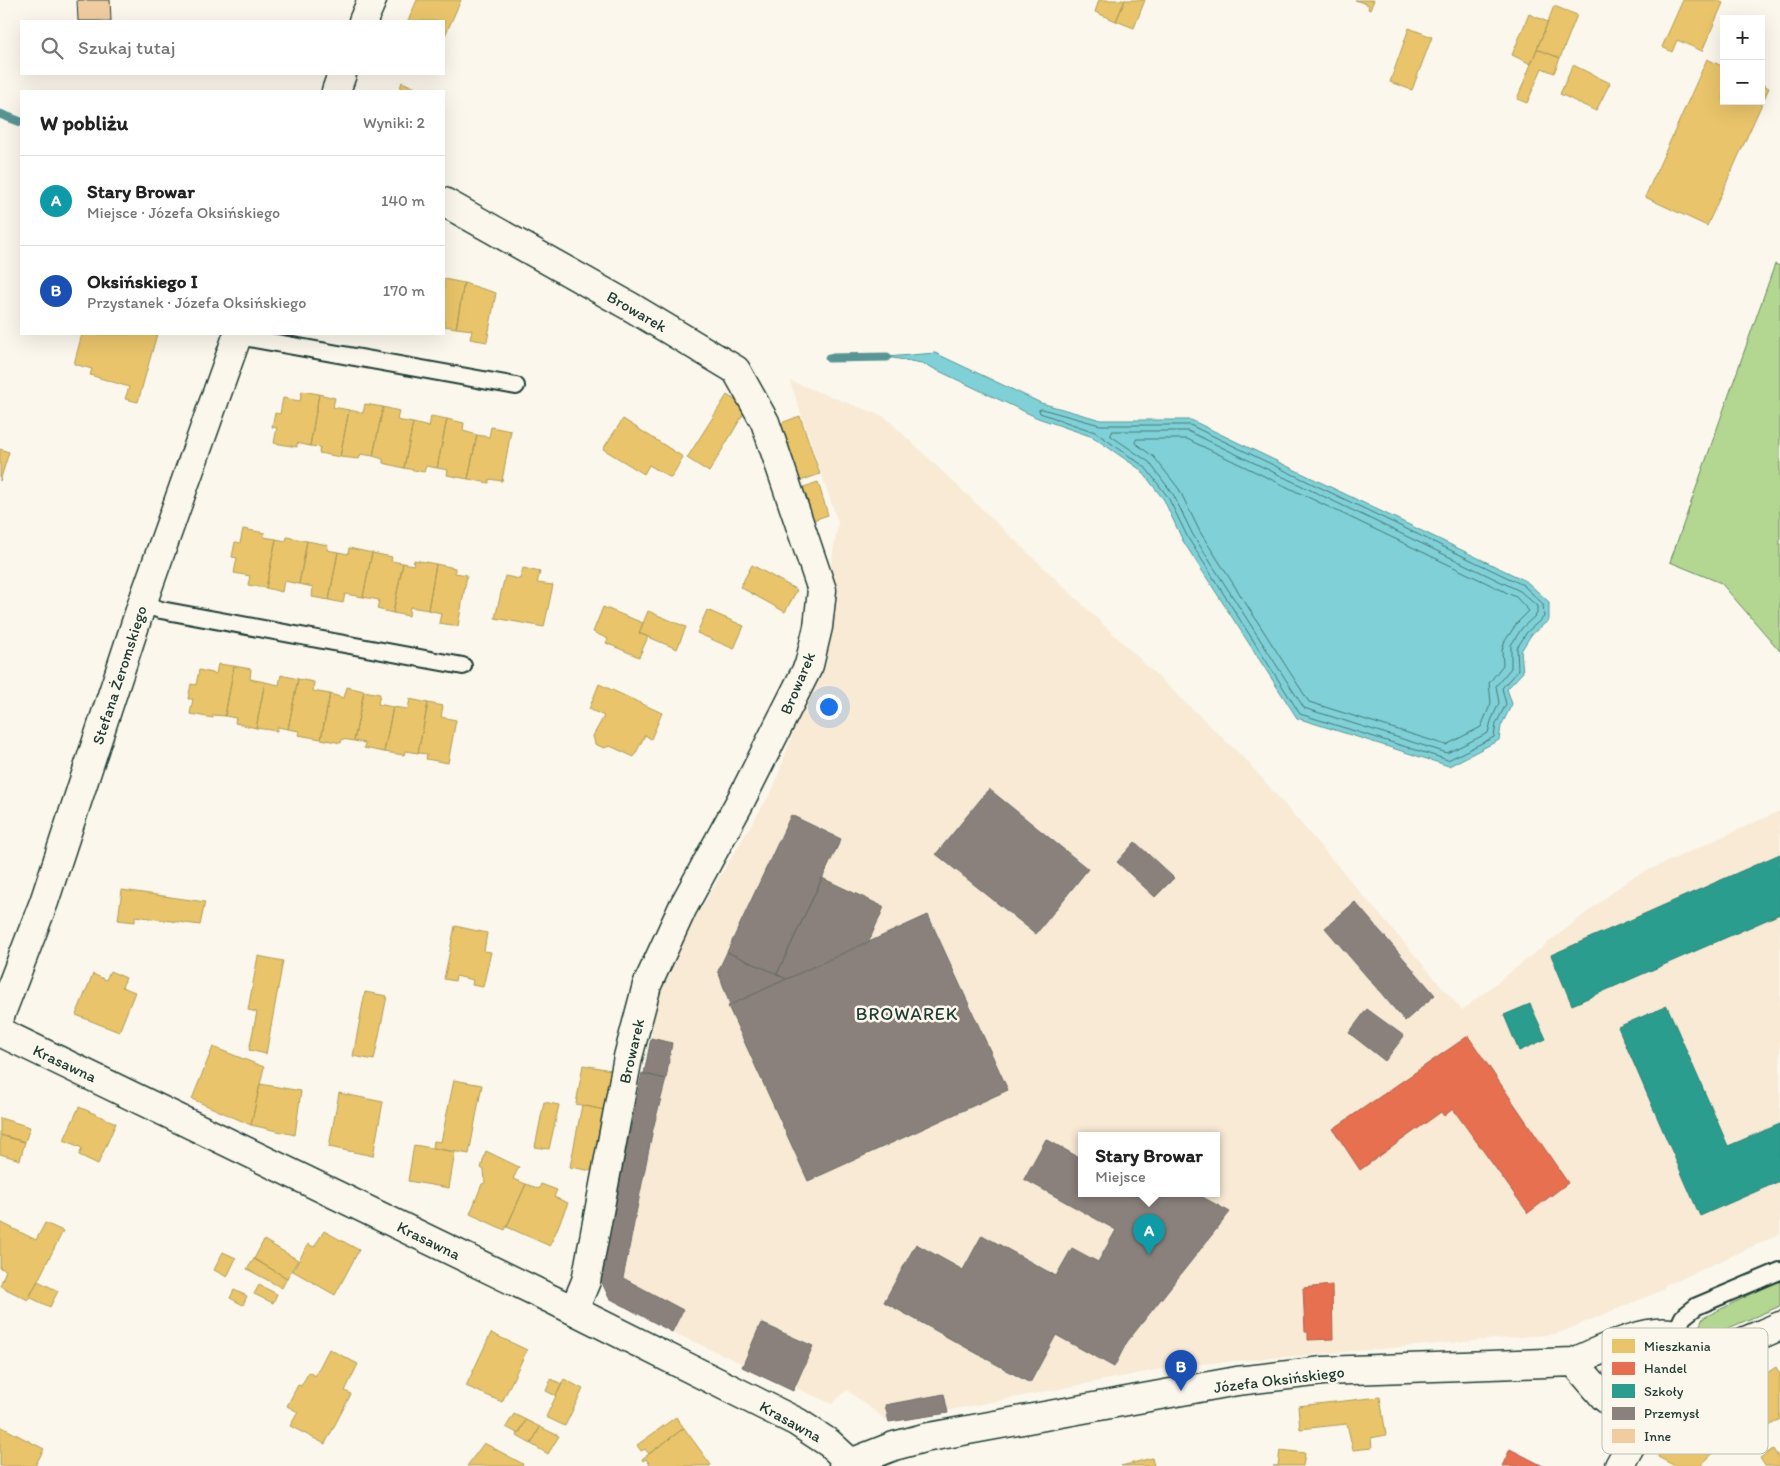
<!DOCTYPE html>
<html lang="pl">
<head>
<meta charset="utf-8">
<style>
	:root { --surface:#fff; --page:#f6f6f6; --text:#222; --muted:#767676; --line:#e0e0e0; --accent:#c8321e }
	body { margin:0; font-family:Itim,sans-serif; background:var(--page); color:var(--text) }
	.controls { position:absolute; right:15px; top:15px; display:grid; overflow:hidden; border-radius:0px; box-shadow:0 5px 20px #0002 }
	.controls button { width:45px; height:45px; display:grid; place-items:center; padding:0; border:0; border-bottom:1px solid var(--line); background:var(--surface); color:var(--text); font:25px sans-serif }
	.you { position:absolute; left:828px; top:706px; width:18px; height:18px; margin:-12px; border:4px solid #fff; border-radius:50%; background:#1a73e8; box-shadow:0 0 0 8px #1a73e833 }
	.badge { display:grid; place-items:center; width:32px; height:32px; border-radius:50%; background:var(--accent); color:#fff; font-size:16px; font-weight:700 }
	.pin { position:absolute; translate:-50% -41px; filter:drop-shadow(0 1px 2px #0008) }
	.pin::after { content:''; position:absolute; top:26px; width:18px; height:15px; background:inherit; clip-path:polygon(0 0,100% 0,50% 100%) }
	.popup { position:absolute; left:1078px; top:1132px; width:142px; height:65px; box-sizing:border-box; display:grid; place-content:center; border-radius:0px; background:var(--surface); filter:drop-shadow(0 1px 4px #0005); font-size:16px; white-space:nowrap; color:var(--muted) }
	.popup b { font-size:19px; color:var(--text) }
	.popup::after { content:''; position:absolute; left:50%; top:100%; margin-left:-10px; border:10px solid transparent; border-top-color:var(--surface) }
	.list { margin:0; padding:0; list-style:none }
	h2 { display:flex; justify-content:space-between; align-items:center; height:65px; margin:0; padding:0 20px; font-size:21px }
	h2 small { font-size:16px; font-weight:400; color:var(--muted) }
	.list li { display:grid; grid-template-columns:32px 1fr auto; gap:15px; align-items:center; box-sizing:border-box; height:90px; padding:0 20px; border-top:1px solid var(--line) }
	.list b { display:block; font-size:19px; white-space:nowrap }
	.list p { margin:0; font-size:16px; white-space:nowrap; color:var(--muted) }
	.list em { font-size:16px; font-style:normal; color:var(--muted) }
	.icon { flex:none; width:28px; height:28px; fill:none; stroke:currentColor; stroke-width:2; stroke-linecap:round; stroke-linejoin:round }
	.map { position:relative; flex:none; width:1780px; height:1466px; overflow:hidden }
	.search { position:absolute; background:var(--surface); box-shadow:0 5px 20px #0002; left:20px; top:20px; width:425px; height:55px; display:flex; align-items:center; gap:12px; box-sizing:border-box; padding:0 18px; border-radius:0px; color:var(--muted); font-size:19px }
	.panel { position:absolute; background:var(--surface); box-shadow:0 5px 20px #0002; left:20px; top:90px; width:425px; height:245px; border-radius:0px }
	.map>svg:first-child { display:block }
	.built { fill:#f8ead5; fill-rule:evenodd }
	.green { fill:#b3d691; stroke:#698a62 }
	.water { fill:#7fd1d7; stroke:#599696 }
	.homes { fill:#e9c46a; stroke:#ac9c5a }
	.shops { fill:#e76f51; stroke:#ab6048 }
	.schools { fill:#2a9d8f; stroke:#278074 }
	.industry { fill:#8a817c; stroke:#6a6d66 }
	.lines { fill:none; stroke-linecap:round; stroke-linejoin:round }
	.shore { stroke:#457875; stroke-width:1 }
	.stream { stroke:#599696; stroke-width:9 }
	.building { fill:#f0cca0; stroke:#1f3d34 }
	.lane-casing { stroke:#1f3d34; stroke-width:20 }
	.street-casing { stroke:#1f3d34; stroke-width:31 }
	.secondary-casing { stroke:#1f3d34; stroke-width:31 }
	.lane { stroke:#fbf7ec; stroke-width:16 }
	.street { stroke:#fbf7ec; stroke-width:28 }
	.secondary { stroke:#fbf7ec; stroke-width:28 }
	.labels { text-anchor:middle; stroke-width:5; stroke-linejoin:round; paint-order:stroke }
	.street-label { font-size:16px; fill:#1f3d34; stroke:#fbf7ec }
	.neighbourhood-label { font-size:18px; letter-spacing:1px; fill:#1f3d34; stroke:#fbf7ec }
	.key { fill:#fbf7ec; stroke:#b9bfb5; stroke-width:1 }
	.key-label { font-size:14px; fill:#1f3d34 }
</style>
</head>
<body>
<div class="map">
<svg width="1780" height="1466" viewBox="0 0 1780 1466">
	<rect width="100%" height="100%" fill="#fbf7ec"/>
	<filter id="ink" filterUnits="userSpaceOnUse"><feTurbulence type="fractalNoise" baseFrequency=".02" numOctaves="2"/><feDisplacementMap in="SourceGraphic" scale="10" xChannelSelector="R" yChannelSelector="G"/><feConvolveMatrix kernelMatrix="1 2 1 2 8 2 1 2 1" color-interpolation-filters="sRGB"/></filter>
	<g filter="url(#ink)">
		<path class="built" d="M 790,381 L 885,417 L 1247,761 L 1462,1010 L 1631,878 L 1780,811 L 1780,1234 L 1681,1279 L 1666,1284 L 1663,1290 L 1556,1334 L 1177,1366 L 889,1422 L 847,1390 L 832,1404 L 672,1332 L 609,1298 L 600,1278 L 651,1038 L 661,974 L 773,789 L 820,658 L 829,578 L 838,522 ZM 1082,1136 L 1216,1136 L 1216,1194 L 1082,1194 Z"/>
		<path class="green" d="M 1775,264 L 1780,266 L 1780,651 L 1721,583 L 1670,562 Z
			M 1780,1280 L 1780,1306 L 1710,1336 L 1702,1335 L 1699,1327 L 1703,1318 Z"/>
		<path class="water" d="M 935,353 L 1041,403 L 1101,420 L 1191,420 L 1526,581 L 1549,602 L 1549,620 L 1531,635 L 1521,651 L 1523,672 L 1507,689 L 1512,704 L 1501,726 L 1499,740 L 1449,766 L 1297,718 L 1183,541 L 1164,500 L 1141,470 L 1093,437 L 1038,418 L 922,363 L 887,357 Z"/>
		<path class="homes" d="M 417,0 L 461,0 L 444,38 L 444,21 L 408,21 Z
			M 1099,0 L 1125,0 L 1116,21 L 1095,12 Z
			M 1125,0 L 1145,0 L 1134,28 L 1116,21 Z
			M 1355,0 L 1374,0 L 1370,10 L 1368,9 L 1369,5 Z
			M 1683,0 L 1716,0 L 1723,3 L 1702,51 L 1677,40 L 1672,52 L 1662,47 Z
			M 1554,6 L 1577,15 L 1560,58 L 1537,49 Z
			M 1529,14 L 1548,22 L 1531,64 L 1512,55 Z
			M 1409,28 L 1432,37 L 1412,90 L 1390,82 Z
			M 1537,49 L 1560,58 L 1554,73 L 1542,68 L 1527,103 L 1517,99 Z
			M 1707,59 L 1724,67 L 1724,101 L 1761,101 L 1761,84 L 1769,88 L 1707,226 L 1645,197 Z
			M 1573,65 L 1610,83 L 1596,111 L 1560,94 Z
			M 402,82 L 422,91 L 399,91 Z
			M 444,279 L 464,283 L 456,328 L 444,326 Z
			M 464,283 L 496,293 L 487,342 L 470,339 L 472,330 L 456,328 Z
			M 82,334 L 157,334 L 138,402 L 125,399 L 129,387 L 90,375 L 92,369 L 74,364 Z
			M 302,391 L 319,394 L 310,446 L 297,443 L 297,447 L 274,443 L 277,428 L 272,427 L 275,413 L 280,414 L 283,398 L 300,401 Z
			M 319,394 L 335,398 L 333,407 L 349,410 L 340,457 L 319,453 L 320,447 L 310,446 Z
			M 727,395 L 747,408 L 709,472 L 687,458 Z
			M 365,404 L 383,407 L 373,456 L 361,454 L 359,459 L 340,457 L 349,410 L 363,413 Z
			M 383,407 L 399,411 L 397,420 L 413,423 L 404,468 L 383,463 L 383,459 L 373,456 Z
			M 431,416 L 447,419 L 437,468 L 426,466 L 424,472 L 404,468 L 413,423 L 429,427 Z
			M 800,416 L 820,474 L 800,481 L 781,423 Z
			M 447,419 L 464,423 L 463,431 L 477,435 L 468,479 L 447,475 L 448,470 L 437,468 Z
			M 623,419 L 683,457 L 671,478 L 649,465 L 644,474 L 603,449 Z
			M 491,427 L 511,431 L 502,481 L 489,479 L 489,483 L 468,479 L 477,435 L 489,437 Z
			M 0,449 L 9,452 L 0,481 Z
			M 818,482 L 828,515 L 808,522 L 798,489 Z
			M 243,529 L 265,533 L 264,537 L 276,539 L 266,588 L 248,585 L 250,576 L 234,573 L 237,558 L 232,557 L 235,542 L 240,543 Z
			M 287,537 L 307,541 L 299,584 L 284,581 L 282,592 L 266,588 L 276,539 L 286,541 Z
			M 307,541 L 328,545 L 327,550 L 338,552 L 329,600 L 312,597 L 313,587 L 299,584 Z
			M 349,548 L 372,553 L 363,597 L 345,594 L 343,603 L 329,600 L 338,552 L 348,554 Z
			M 372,553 L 392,557 L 391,561 L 403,563 L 393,613 L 377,609 L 379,600 L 363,597 Z
			M 414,560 L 436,564 L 428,610 L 410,607 L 409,616 L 393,613 L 403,563 L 413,565 Z
			M 436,564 L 455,568 L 455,573 L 467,575 L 458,626 L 439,623 L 441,613 L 428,610 Z
			M 752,565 L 797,590 L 785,612 L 740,587 Z
			M 523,568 L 540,572 L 537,583 L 553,585 L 544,627 L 495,618 L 505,576 L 520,579 Z
			M 603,607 L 643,623 L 639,633 L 648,637 L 639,657 L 606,643 L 608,639 L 593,632 Z
			M 707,610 L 744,626 L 734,649 L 697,633 Z
			M 648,611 L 686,627 L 677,649 L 639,633 Z
			M 218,664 L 234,666 L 225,716 L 213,715 L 213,718 L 190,714 L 193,699 L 188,699 L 191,684 L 196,685 L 199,670 L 216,674 Z
			M 234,666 L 251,669 L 250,679 L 265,682 L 256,728 L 235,723 L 236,718 L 225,716 Z
			M 281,675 L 298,679 L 288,729 L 277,727 L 277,731 L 256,728 L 265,682 L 279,685 Z
			M 298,679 L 314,682 L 313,691 L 330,694 L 321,739 L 298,735 L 299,731 L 288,729 Z
			M 599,684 L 662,713 L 651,739 L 645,735 L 634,757 L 610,746 L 604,748 L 595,744 L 593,736 L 604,716 L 589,709 Z
			M 347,687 L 364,691 L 354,741 L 342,739 L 341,743 L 321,739 L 330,694 L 344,698 Z
			M 364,691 L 380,694 L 378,704 L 393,707 L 384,752 L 364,748 L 365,743 L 354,741 Z
			M 410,699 L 428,703 L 418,753 L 405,751 L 404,755 L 384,752 L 393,707 L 408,709 Z
			M 428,703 L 443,706 L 441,717 L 456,720 L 448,763 L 426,759 L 427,754 L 418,753 Z
			M 122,890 L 205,902 L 200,925 L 135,916 L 135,922 L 118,920 Z
			M 455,926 L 487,933 L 484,951 L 491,952 L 483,987 L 472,985 L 473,980 L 456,976 L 455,981 L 444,979 Z
			M 258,956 L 283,961 L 266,1054 L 249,1050 L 257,1012 L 248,1010 Z
			M 110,971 L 126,978 L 122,987 L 135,992 L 119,1032 L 76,1015 L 93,974 L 106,980 Z
			M 365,992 L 387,996 L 374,1060 L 353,1056 Z
			M 213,1047 L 264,1067 L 251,1125 L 192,1099 Z
			M 583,1065 L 611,1070 L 604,1110 L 576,1104 Z
			M 454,1080 L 482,1085 L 469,1154 L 433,1148 L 434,1141 L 441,1142 Z
			M 260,1084 L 301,1091 L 295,1135 L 251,1125 Z
			M 339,1093 L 383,1102 L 373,1156 L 329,1147 Z
			M 544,1102 L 559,1105 L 549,1149 L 535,1147 Z
			M 582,1105 L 604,1110 L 592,1171 L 570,1167 Z
			M 79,1107 L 116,1123 L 98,1164 L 79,1155 L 82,1148 L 64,1140 Z
			M 0,1118 L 30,1127 L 25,1142 L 0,1135 Z
			M 0,1135 L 25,1142 L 20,1160 L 0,1154 Z
			M 414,1145 L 455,1152 L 449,1188 L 408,1181 Z
			M 486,1151 L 519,1167 L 513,1179 L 526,1184 L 505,1230 L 470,1214 L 482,1184 L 485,1183 L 484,1170 L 481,1168 Z
			M 526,1184 L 539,1189 L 541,1184 L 557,1190 L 554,1197 L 568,1203 L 550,1246 L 507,1227 Z
			M 0,1222 L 36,1240 L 45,1223 L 63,1231 L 28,1300 L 0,1286 L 6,1270 L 0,1268 Z
			M 324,1231 L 359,1250 L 335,1295 L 293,1271 L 308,1244 L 314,1247 Z
			M 264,1240 L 298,1260 L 287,1278 L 254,1259 Z
			M 223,1252 L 236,1258 L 227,1277 L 214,1270 Z
			M 254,1259 L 287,1278 L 282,1288 L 247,1269 Z
			M 38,1281 L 58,1291 L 50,1307 L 29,1297 Z
			M 259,1285 L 277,1294 L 273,1303 L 254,1294 Z
			M 234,1290 L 247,1296 L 243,1305 L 230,1298 Z
			M 491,1333 L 527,1350 L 502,1402 L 466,1386 Z
			M 329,1349 L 358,1364 L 345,1391 L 351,1394 L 325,1444 L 290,1426 L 298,1412 L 287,1406 L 298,1385 L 301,1386 L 309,1372 L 315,1376 Z
			M 1776,1367 L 1780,1374 L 1780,1419 L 1766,1428 L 1741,1390 Z
			M 551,1379 L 562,1384 L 556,1396 L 546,1391 Z
			M 564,1379 L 583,1389 L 565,1426 L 546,1417 Z
			M 1380,1397 L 1386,1435 L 1371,1438 L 1372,1448 L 1353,1450 L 1347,1424 L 1300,1429 L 1298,1406 Z
			M 1702,1401 L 1733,1434 L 1700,1466 L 1675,1466 L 1658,1457 L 1665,1440 Z
			M 514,1414 L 526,1420 L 519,1434 L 506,1427 Z
			M 676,1417 L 684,1428 L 649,1454 L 645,1449 L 641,1451 L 637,1445 Z
			M 526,1420 L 540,1427 L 531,1444 L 517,1436 Z
			M 0,1426 L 44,1449 L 35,1466 L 0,1466 Z
			M 540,1427 L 559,1436 L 548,1454 L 531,1444 Z
			M 684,1428 L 711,1465 L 710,1466 L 651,1466 L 646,1459 L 643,1461 L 642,1459 Z
			M 484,1443 L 523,1464 L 522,1466 L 467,1466 Z
			M 1773,1449 L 1780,1460 L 1780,1466 L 1765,1466 L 1760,1458 Z
			M 1280,1450 L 1305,1453 L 1303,1466 L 1273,1466 L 1278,1466 Z
			M 1152,1458 L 1154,1466 L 1121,1466 Z"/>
		<path class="shops" d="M 1468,1036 L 1568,1183 L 1528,1213 L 1453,1109 L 1444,1116 L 1441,1112 L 1360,1170 L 1333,1129 Z
			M 1332,1285 L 1333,1339 L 1308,1340 L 1308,1332 L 1305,1332 L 1303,1288 Z
			M 1510,1449 L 1543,1466 L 1502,1466 Z"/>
		<path class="schools" d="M 1780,854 L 1780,914 L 1572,1005 L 1551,955 Z
			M 1530,1004 L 1546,1039 L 1519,1051 L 1504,1015 Z
			M 1667,1006 L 1728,1146 L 1780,1124 L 1780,1181 L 1700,1216 L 1618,1027 Z"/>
		<path class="industry" d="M 989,789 L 1088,869 L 1036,934 L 936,854 Z
			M 791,815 L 841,839 L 777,974 L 727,952 Z
			M 1135,842 L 1174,878 L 1155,897 L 1117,862 Z
			M 822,878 L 884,907 L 869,941 L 786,979 L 777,974 Z
			M 1355,902 L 1435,995 L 1405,1021 L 1325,928 Z
			M 928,915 L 1008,1090 L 808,1181 L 728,1006 Z
			M 727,952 L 777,974 L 786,979 L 730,1005 L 718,971 Z
			M 1367,1009 L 1404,1036 L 1385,1061 L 1349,1033 Z
			M 651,1038 L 672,1043 L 666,1079 L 644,1074 Z
			M 642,1073 L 666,1079 L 653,1129 L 623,1278 L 683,1310 L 672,1332 L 609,1298 L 600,1278 Z
			M 1046,1139 L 1080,1158 L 1082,1155 L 1082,1194 L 1197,1194 L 1230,1212 L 1127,1342 L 1114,1367 L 1056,1335 L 1030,1383 L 884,1302 L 916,1244 L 963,1270 L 982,1235 L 1056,1276 L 1072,1248 L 1098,1262 L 1116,1230 L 1024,1179 Z
			M 761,1323 L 813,1346 L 793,1391 L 742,1367 Z
			M 944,1394 L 948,1413 L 889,1422 L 885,1405 Z"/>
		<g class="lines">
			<path class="shore" d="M 1042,409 L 1100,425 L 1190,425 L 1523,585 L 1543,604 L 1544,617 L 1527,632 L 1517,648 L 1518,670 L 1502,688 L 1506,704 L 1496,724 L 1494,737 L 1448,760 L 1300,714 L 1188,538 L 1168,497 L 1145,467 L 1095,432 L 1040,413 L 1039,410 Z
				M 1113,431 L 1188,431 L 1520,591 L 1537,606 L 1537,614 L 1522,628 L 1511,645 L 1511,668 L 1496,686 L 1499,703 L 1491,721 L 1488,733 L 1447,753 L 1304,708 L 1193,535 L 1173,494 L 1149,462 L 1111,436 Z
				M 1137,439 L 1187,439 L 1516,597 L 1529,611 L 1517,623 L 1505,641 L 1502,650 L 1503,665 L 1489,683 L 1491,703 L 1481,727 L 1446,745 L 1309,702 L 1200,532 L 1179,489 L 1154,457 L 1135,443 Z"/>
			<path class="stream" d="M 0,114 L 21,122
				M 829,358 L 887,357"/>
		</g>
		<path class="building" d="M 77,0 L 110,0 L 111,21 L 78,21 Z"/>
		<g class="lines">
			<g class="lane-casing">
				<path id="lane" d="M 238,336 L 516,386
					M 142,604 L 161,610 L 463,666
					M 1675,1334 L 1683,1317 L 1697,1306 L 1780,1271"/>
			</g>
			<g class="street-casing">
				<path id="street" d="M 363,21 L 372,0
					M 336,91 L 342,74
					M 444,202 L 631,307 L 736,370 L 765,422 L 822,590 L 818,627 L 809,665 L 740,802 L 683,907 L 647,985 L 628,1057 L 586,1281 L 574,1310
					M 0,1016 L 44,902 L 142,604 L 238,334
					M 0,1032 L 553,1300 L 797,1422 L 829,1443 L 854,1466
					M 1574,1362 L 1604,1397 L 1641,1427
					M 843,1466 L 894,1446 L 924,1438 L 1237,1381 L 1323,1371 L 1574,1362 C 1596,1352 1653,1324 1677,1335 C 1689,1341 1695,1352 1702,1363"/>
			</g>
			<g class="secondary-casing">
				<path id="secondary" d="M 1619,1466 C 1640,1427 1664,1391 1700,1365 C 1718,1351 1758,1336 1780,1326"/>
			</g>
			<use href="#lane" class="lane"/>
			<use href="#street" class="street"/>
			<use href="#secondary" class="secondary"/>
		</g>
	</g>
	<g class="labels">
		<g class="street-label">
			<text transform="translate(637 311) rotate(30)" y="6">Browarek</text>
			<text transform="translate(119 675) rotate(-72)" y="6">Stefana Żeromskiego</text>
			<text transform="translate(797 683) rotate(-67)" y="6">Browarek</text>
			<text transform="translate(631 1051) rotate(-77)" y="6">Browarek</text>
			<text transform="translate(65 1063) rotate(25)" y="6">Krasawna</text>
			<text transform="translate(429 1240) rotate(26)" y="6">Krasawna</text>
			<text transform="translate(1279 1379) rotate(-7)" y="6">Józefa Oksińskiego</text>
			<text transform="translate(791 1421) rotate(29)" y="6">Krasawna</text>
		</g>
		<g class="neighbourhood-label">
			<text x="907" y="1020">BROWAREK</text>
		</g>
	</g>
	<rect x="1602" y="1328" width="166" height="126" rx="8" class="key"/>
	<rect x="1612" y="1339" width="23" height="14" fill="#e9c46a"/>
	<rect x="1612" y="1362" width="23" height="13" fill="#e76f51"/>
	<rect x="1612" y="1384" width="23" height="14" fill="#2a9d8f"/>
	<rect x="1612" y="1407" width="23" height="13" fill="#8a817c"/>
	<rect x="1612" y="1429" width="23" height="14" fill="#f0cca0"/>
	<g class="key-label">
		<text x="1644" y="1351">Mieszkania</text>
		<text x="1644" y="1373">Handel</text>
		<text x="1644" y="1396">Szkoły</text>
		<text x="1644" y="1418">Przemysł</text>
		<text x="1644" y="1441">Inne</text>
	</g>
</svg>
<div class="controls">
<button>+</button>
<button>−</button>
</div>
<div class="you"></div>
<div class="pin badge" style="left:1149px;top:1255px;background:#0f9aa8">A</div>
<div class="popup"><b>Stary Browar</b>Miejsce</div>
<div class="pin badge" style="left:1181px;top:1391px;background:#1a4fb4">B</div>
<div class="search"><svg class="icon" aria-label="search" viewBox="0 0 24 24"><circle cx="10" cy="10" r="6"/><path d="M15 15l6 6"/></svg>Szukaj tutaj</div>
<section class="panel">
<h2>W pobliżu<small>Wyniki: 2</small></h2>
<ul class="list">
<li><span class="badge" style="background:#0f9aa8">A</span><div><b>Stary Browar</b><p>Miejsce · Józefa Oksińskiego</p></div><em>140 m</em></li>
<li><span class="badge" style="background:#1a4fb4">B</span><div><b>Oksińskiego I</b><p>Przystanek · Józefa Oksińskiego</p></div><em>170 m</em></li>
</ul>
</section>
</div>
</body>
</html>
